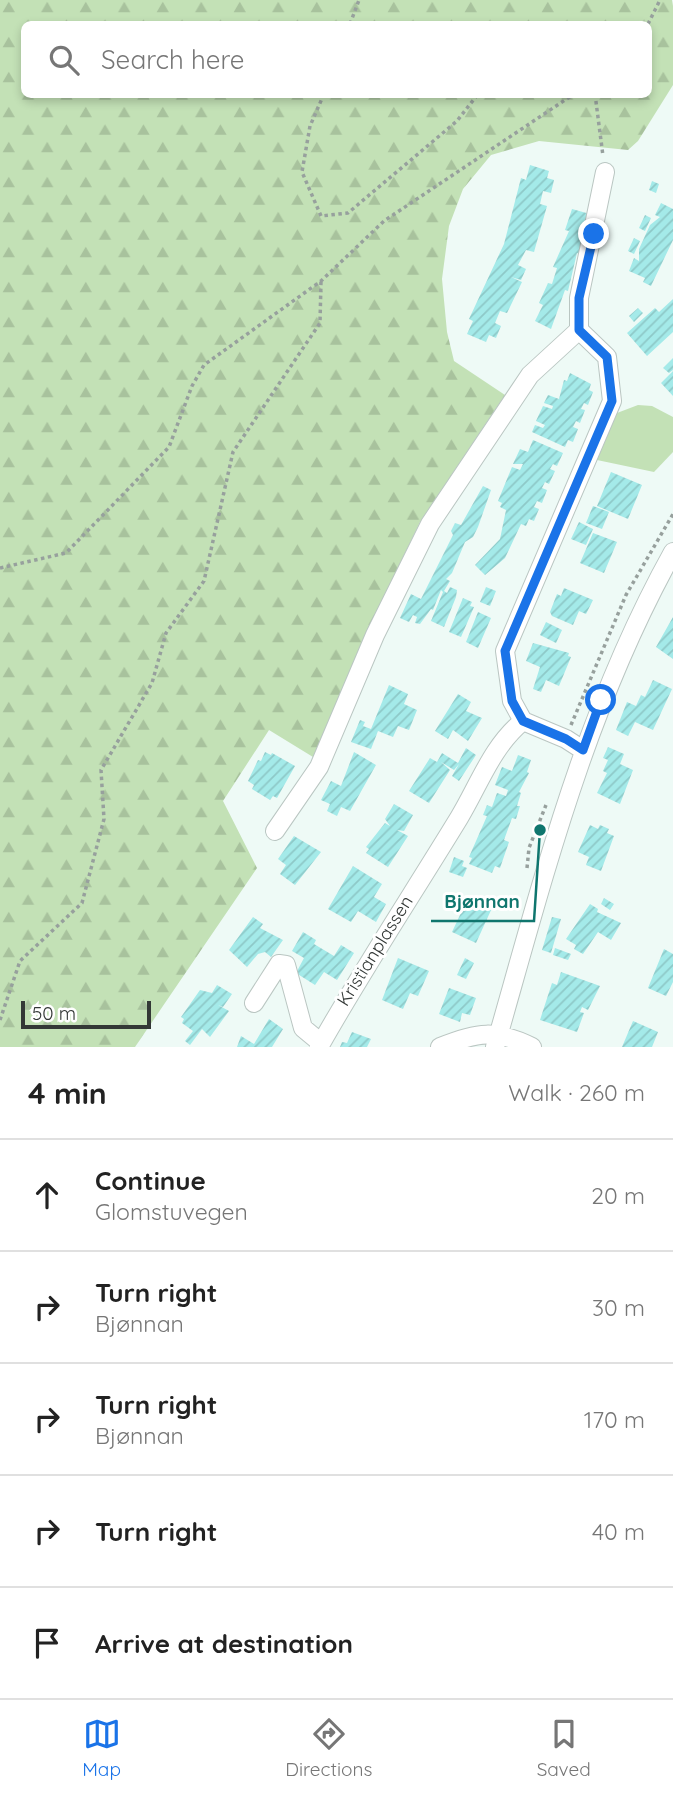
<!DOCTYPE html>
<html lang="en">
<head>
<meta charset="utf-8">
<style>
	:root { --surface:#fff; --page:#f6f6f6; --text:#222; --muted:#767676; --line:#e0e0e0; --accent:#1a73e8 }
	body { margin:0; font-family:Quicksand,sans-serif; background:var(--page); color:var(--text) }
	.scale { position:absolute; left:21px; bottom:18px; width:130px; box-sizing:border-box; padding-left:7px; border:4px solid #333836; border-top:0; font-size:19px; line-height:24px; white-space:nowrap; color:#333836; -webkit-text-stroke:5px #fff; paint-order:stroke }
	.stop { position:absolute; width:21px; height:21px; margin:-16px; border:5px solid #1a73e8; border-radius:50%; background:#fff }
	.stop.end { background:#1a73e8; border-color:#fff; box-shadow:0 2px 7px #0008 }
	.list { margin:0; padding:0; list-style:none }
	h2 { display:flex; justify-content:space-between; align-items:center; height:91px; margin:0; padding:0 28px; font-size:30px }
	h2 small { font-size:23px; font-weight:400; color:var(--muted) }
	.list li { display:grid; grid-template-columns:46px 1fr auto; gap:21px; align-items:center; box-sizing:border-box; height:112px; padding:0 28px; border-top:2px solid var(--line) }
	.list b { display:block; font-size:26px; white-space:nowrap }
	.list p { margin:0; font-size:23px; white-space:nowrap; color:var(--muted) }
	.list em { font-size:23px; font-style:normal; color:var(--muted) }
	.icon { flex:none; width:38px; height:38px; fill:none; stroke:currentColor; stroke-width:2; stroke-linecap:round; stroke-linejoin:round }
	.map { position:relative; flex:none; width:673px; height:1047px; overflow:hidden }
	.search { position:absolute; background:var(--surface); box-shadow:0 4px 10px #0003; left:21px; right:21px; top:21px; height:77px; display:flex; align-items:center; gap:18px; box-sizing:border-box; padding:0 24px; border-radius:10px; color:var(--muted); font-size:26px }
	.sheet { height:651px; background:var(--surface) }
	nav { display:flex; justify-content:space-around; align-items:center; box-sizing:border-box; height:98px; border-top:2px solid var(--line); background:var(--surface); font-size:19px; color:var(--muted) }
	nav a { display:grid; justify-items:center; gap:4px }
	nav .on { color:var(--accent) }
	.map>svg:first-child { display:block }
	.forest { fill:url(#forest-firs); fill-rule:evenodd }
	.park { fill:#c3e1b6 }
	.building { fill:url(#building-hatch) }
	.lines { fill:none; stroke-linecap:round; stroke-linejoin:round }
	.minor-casing { stroke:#bac6c2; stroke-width:20 }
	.path { stroke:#97a09d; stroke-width:3.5; stroke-dasharray:3.5 3.5; stroke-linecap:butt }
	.minor { stroke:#fff; stroke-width:18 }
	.route { stroke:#1a73e8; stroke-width:9 }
	.labels { text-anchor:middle; stroke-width:6; stroke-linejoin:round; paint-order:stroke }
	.street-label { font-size:18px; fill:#333836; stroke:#fff }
	.leader { fill:none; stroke:#0f766e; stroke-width:2.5 }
	.callout-dot { fill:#0f766e; stroke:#fff; stroke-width:2.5 }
	.callout-label { font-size:19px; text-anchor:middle; font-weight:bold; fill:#0f766e; stroke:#fff; stroke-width:6; stroke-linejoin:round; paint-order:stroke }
</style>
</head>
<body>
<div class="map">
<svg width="673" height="1047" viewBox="0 0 673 1047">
	<defs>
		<pattern id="forest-firs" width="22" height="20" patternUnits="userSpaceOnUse" patternTransform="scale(1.75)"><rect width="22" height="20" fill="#c3e1b6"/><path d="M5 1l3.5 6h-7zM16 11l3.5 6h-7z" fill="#a8c29d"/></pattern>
		<pattern id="building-hatch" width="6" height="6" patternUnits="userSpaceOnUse" patternTransform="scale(1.75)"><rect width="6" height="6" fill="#a4eae9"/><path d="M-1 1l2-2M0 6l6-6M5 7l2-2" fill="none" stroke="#8ec9c8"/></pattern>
	</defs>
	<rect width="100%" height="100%" fill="#eefaf6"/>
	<path class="forest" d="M 0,0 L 672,0 L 673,6 L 673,85 L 638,141 L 628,150 L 539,141 L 491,155 L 463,189 L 449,226 L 442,279 L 447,332 L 454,361 L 505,395 L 420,522 L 366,634 L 313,757 L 269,730 L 223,801 L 257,868 L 135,1047 L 0,1047 ZM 24,24 L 648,24 L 648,94 L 24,94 Z"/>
	<path class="park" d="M 638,405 L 652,406 L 673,417 L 673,452 L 654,472 L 597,460 L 617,413 Z"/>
	<path class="building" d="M 530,165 L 549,171 L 547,178 L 554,180 L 551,193 L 543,191 L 540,204 L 547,206 L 534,252 L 526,250 L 518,265 L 526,269 L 521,280 L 511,277 L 522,282 L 507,313 L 500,311 L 495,323 L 501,326 L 496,338 L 489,335 L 486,342 L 467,334 L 473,321 L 469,319 L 504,244 L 521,178 L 526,180 Z
		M 652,181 L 659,184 L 656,193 L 649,190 Z
		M 661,203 L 673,209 L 673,240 L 651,286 L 643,282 L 645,278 L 629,271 L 634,258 L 639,261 L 639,249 L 650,225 L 660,217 L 655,215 Z
		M 572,209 L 590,214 L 581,255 L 577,253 L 568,291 L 565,290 L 551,329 L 535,321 L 543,305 L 539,303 L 548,283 L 552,284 L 557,268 L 553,267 L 569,231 L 565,230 Z
		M 645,215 L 651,218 L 645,231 L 639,228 Z
		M 634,238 L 640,241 L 634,254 L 628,251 Z
		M 673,299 L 673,332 L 647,356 L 627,333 L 655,308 L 659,312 Z
		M 638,308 L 643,313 L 634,322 L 629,316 Z
		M 673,358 L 673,370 L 669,373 L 663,368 Z
		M 673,371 L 673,396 L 661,383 Z
		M 570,373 L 591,384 L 589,390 L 593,392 L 588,405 L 584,403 L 581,409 L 585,410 L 580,423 L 576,421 L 573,427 L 578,429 L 573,442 L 568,440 L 565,447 L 532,432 L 535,425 L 543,428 L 545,425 L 536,421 L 543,406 L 552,409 L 553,406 L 544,403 L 548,395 L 559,399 L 564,380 L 567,381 Z
		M 533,440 L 563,453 L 557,466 L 553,464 L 550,469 L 555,471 L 549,484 L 545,482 L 542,488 L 547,490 L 542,503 L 537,501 L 534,507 L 539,509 L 534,521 L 529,519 L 526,526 L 521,524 L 505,558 L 485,575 L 475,565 L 500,539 L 506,510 L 500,507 L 502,503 L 498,501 L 512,467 L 520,470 L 523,464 L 513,464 L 520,449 L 528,452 Z
		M 611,472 L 642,485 L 628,519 L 597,506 Z
		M 483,486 L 491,490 L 478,527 L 473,537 L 465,542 L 452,573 L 446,579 L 450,581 L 444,591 L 447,593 L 450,587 L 457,590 L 456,597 L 444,627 L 431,621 L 443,592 L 441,590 L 433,610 L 431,609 L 420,624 L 415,623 L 417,617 L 413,615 L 409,622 L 400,618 L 411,594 L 421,599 L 453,535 L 451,531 L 455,523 L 461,525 Z
		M 593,506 L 609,512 L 602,529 L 586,523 Z
		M 579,522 L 593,529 L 586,545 L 571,539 Z
		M 593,533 L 617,542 L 604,573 L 580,563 Z
		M 486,587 L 496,591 L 490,606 L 480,602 Z
		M 564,588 L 593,600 L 586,614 L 579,611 L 573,625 L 552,616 L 550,612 L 557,594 L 561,596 Z
		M 463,598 L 472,602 L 470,606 L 474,607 L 461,637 L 449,632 Z
		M 478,612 L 491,618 L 478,648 L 466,642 Z
		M 673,617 L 673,659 L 656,647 Z
		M 546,622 L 562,630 L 556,643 L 540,635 Z
		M 533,643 L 569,653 L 568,656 L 571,657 L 559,686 L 546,680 L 541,692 L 533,689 L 540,667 L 526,661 Z
		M 653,680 L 672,689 L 653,730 L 635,722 L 628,736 L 616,730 L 627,702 L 636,706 L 641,695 L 645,697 Z
		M 389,685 L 408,694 L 404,704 L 417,710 L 409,730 L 398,726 L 393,737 L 378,731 L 371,749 L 351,742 L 360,720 L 365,722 L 363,726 L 371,729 Z
		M 458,694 L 471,702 L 466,711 L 482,718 L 468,741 L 453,730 L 448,739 L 435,731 Z
		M 608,747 L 624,754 L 620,764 L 633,770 L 620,804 L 597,793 L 607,773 L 603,771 L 608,760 L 603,758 Z
		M 466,748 L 476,755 L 459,781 L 452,776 L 459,764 L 454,770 L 441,762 L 450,770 L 429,803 L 409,791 L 430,758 L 437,762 L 442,753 L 458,763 Z
		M 265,752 L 271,755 L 272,753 L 295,766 L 277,798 L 273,796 L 270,800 L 252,789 L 254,785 L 248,781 L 258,760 L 261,761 Z
		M 354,752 L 376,765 L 350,811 L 341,807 L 337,816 L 327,811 L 330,804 L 321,800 L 331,781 L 341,786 Z
		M 518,755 L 531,760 L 527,772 L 529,773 L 519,792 L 521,793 L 517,806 L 520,806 L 516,819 L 512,818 L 504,840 L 509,842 L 500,868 L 495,866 L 492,873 L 469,864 L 472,858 L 469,857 L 487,816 L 483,815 L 487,805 L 492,807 L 497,793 L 506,796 L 508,790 L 495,785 L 502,767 L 512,771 Z
		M 394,804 L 413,815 L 404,831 L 397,830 L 408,836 L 388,867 L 366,853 L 369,849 L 366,847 L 385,823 L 390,826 L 385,819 Z
		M 590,825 L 598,829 L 600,825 L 609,829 L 607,833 L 614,836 L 601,871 L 586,865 L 589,857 L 578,852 Z
		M 294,836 L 321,852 L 295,885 L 280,874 L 286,865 L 278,859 Z
		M 454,857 L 464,861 L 462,866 L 467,868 L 463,877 L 449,872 Z
		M 353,866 L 382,884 L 374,897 L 386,904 L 376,922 L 358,911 L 351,922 L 328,909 Z
		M 468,898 L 492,908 L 476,943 L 452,932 Z
		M 604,898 L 614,904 L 610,910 L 601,904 Z
		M 590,904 L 598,909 L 597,912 L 621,923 L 611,940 L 598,932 L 583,954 L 574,949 L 576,945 L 566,939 Z
		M 253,917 L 263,924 L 260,928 L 283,940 L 271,957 L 265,952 L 258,954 L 247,967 L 229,950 Z
		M 552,917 L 561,919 L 551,953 L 542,950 Z
		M 303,932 L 316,940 L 314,944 L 334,956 L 341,945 L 354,953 L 337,980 L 324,972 L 315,985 L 296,973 L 304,958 L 292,951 Z
		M 555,948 L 571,954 L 568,960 L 553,955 Z
		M 664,949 L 673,954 L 673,982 L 666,996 L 648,988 Z
		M 398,958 L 429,971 L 418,996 L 410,993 L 403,1009 L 382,1000 Z
		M 465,958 L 474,963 L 466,979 L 457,975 Z
		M 561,972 L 600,986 L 588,1010 L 582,1007 L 580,1012 L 584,1013 L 577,1032 L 540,1020 L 552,983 L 557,985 Z
		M 217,985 L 232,994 L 223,1007 L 218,1005 L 229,1011 L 210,1037 L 202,1029 L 190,1045 L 185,1041 L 193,1031 L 182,1023 L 184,1019 L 181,1017 L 200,990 L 212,993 Z
		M 449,988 L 476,998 L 470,1015 L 462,1013 L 460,1022 L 439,1014 Z
		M 269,1019 L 283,1029 L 272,1047 L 237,1047 L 241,1036 L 254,1044 Z
		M 633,1021 L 658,1032 L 652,1047 L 622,1047 Z
		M 352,1032 L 371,1039 L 367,1047 L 340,1047 L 342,1042 L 347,1043 Z"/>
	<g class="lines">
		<g class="minor-casing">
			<path id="minor" d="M 579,330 L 579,298 L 605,172
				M 275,831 L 319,767 L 375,635 L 430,524 L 530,375 L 579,330 L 607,357 L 612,401 L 505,651 L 512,701 L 523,721 L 566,739 L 583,750
				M 254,1003 L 279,964 L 286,965 L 303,1028 L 321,1043
				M 319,1047 C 363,969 412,895 459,818 C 479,785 492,746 523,721
				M 440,1047 C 477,1032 496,1029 532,1047
				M 495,1047 C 544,876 585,710 673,552"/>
		</g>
		<path class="path" d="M 350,24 L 359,0
			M 648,24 L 660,0
			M 324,94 L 310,126 L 302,172 L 321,216 L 348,213 L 457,121 L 478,94
			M 595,94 L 603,156
			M 0,568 L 66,553 L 169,447 L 192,386 L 204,365 L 321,281 L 384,221 L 574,94
			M 571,725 L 626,595 L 673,514
			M 527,868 L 529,848 L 546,805
			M 0,1020 L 20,961 L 82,903 L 104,819 L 101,770 L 152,683 L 166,633 L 204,581 L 233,452 L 320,323 L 321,281"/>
		<use href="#minor" class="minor"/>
	</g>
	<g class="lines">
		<path class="route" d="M 594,234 L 579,298 L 579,330 L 607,357 L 612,401 L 505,651 L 512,701 L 523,721 L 566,739 L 583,750 L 601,700"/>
	</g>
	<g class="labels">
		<g class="street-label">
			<text transform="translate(375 951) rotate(-58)" y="6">Kristianplassen</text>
		</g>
	</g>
	<path class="leader" d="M540 830L534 921H431"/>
	<circle class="callout-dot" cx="540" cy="830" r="7"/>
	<g class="callout-label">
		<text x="482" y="908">Bjønnan</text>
	</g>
</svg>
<div class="scale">50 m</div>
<div class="stop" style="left:601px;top:700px"></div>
<div class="stop end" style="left:594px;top:234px"></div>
<div class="search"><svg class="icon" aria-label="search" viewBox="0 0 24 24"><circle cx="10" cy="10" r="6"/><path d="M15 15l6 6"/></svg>Search here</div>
</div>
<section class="sheet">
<h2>4 min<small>Walk · 260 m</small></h2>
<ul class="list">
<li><svg class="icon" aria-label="ahead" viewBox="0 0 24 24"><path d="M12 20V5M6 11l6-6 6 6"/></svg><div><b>Continue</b><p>Glomstuvegen</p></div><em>20 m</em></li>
<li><svg class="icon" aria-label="right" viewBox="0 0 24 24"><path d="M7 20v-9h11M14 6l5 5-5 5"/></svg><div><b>Turn right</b><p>Bjønnan</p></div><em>30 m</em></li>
<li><svg class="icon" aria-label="right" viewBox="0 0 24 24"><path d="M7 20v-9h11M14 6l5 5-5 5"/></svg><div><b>Turn right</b><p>Bjønnan</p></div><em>170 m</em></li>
<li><svg class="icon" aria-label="right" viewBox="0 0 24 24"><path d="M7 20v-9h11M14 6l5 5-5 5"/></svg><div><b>Turn right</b></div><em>40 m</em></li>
<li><svg class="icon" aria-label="arrive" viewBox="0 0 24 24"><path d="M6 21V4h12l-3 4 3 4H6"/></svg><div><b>Arrive at destination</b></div></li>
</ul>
</section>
<nav>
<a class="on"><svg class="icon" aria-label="map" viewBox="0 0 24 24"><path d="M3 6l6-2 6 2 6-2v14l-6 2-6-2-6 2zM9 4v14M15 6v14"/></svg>Map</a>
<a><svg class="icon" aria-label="directions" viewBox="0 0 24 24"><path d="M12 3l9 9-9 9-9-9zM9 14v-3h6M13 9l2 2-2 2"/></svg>Directions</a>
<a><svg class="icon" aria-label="saved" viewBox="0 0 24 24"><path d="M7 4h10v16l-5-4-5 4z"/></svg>Saved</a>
</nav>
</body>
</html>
